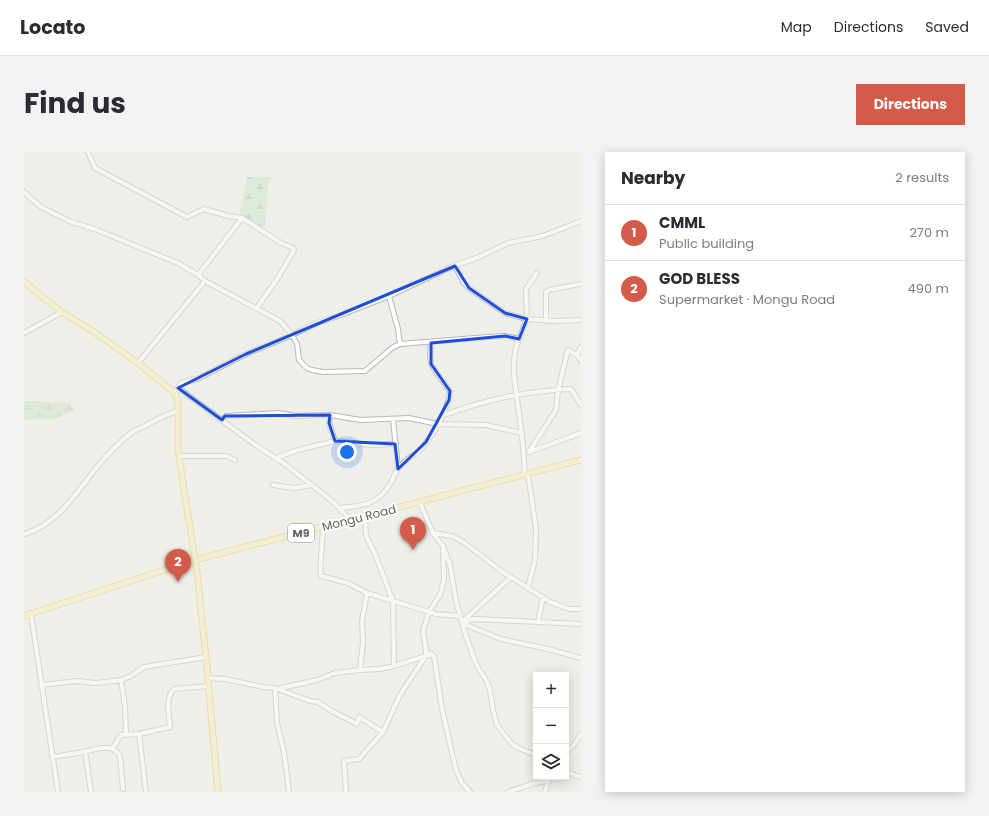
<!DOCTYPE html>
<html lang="en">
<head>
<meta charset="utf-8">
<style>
	:root { --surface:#fff; --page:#f2f2f3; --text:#2b2b33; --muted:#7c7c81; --line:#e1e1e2; --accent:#d45a49 }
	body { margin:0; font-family:Poppins,sans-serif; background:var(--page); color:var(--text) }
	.controls { position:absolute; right:12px; bottom:12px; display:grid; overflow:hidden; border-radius:0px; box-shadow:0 2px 10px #0003 }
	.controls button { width:36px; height:36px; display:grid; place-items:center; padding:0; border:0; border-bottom:1px solid var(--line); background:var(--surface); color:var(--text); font:20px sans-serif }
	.you { position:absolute; left:323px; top:300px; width:14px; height:14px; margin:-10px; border:3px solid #fff; border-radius:50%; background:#1a73e8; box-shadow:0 0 0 6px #1a73e833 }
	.badge { display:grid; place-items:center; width:26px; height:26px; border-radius:50%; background:var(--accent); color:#fff; font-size:13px; font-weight:700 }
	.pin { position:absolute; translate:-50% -33px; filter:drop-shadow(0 1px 2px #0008) }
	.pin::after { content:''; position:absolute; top:21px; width:14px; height:12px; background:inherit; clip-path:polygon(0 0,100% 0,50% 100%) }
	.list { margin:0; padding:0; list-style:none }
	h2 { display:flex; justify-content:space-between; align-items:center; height:52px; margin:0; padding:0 16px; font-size:17px }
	h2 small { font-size:13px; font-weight:400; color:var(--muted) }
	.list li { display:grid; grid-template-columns:26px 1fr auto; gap:12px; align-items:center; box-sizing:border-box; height:56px; padding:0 16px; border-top:1px solid var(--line) }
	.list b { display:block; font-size:15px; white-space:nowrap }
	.list p { margin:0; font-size:13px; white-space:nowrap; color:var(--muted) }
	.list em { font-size:13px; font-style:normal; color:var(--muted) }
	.icon { flex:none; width:22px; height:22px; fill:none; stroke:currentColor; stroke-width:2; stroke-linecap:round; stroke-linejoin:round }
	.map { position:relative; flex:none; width:557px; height:640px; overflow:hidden; border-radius:0px }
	header { display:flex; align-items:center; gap:24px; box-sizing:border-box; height:56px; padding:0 20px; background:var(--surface); border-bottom:1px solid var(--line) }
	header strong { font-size:19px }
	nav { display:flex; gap:22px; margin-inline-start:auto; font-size:14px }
	.intro { display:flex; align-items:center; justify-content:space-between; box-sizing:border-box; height:96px; padding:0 24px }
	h1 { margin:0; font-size:28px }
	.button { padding:10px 18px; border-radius:0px; background:var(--accent); color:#fff; font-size:14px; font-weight:700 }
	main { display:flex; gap:24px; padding:0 24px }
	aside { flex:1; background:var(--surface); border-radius:0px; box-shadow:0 2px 10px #0003 }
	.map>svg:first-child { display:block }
	.forest { fill:url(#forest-firs) }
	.wetland { fill:url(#wetland-marsh) }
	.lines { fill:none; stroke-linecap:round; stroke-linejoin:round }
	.minor-casing { stroke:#b5b7ba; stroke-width:6 }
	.major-casing { stroke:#e0c66f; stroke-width:7 }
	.minor { stroke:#fff; stroke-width:4 }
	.major { stroke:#f5eeb7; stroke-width:5 }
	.marked { fill:none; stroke:#1d4ed8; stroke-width:3; stroke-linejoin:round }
	.labels { text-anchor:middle; stroke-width:4; stroke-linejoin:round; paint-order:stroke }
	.shield { fill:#fff; stroke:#8f9194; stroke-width:1 }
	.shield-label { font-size:11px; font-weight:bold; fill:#5f6266 }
	.street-label { font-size:12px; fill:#5f6266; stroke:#fff }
</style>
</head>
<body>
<header>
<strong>Locato</strong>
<nav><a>Map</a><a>Directions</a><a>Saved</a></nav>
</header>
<div class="intro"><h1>Find us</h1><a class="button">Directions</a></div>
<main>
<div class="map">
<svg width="557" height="640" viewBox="0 0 557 640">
	<defs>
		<pattern id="forest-firs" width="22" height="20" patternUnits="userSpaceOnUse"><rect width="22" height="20" fill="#c8e3c9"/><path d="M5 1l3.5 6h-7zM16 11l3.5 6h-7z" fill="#a6bba7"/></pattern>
		<pattern id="wetland-marsh" width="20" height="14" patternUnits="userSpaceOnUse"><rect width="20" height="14" fill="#c8e3c9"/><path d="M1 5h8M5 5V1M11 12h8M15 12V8" fill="none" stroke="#a6bba7"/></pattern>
	</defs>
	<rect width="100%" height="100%" fill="#efeee8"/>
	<path class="forest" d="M 223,25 L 245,25 L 241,75 L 237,75 L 216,61 Z"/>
	<path class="wetland" d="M 0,249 L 45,251 L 51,258 L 31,267 L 0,268 Z"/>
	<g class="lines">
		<g class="minor-casing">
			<path id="minor" d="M 64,0 L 71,16 L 163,65 L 180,57 L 204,64 L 218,66
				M 0,40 L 17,55 L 45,69 L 73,78 L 156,112 L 174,123
				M 431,114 L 440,131 L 445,136 L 481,161 L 503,167 L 502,137 L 513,121
				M 181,129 L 174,123 L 218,66 L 257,91 L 269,96 L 270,98 L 255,124 L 233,156
				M 522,169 L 522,140 L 525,138 L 557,132
				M 0,181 L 38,160
				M 495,187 C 485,210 492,238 495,261 C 498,281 500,302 501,323
				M 376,192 L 463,185 L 481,184 L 495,187 L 503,167 L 531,169 L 557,168
				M 553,203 L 557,195
				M 114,211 L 181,129 L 256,169 L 268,183 L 273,192 L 275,208 L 283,216 L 288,218 L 299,220 L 341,219 L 368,196 L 376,192 L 374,177 L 365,144
				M 154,236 L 230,292 L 261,312 L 308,349 L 327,368
				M 151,241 L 157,231 L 175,226 L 222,202 L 268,183 L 293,171 L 317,163 L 365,144 L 427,115 L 455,105 L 484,91 L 519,84 L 557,69
				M 306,263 L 305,271 L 311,289
				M 418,264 C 452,251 487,242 522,239 C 530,238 539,237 547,237 L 557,253
				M 198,268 L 202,264 L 254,261 L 272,264 L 306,263 L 337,268 L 385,266 L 414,272 L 462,273 L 498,281
				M 505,300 L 532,258 L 534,238 L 544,198 L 553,203 L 557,209
				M 505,300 L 557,281
				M 155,304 L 203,304 L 211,308
				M 252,306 L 274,298 L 311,289 L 346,293 L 372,292
				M 374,317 C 377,313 381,309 385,306 C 387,304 390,303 393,301 C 406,289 425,257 426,239 C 413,218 403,218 407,191
				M 504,322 L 512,377 L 511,408 L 504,435
				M 249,333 L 270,336 L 288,333
				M 396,351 L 409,381 L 419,394 L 426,413 L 432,449 L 441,481 L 452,512 L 463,530 L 466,538 L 469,558 L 473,573 L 488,592 L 494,596 L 512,603
				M 316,356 C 340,354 353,353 367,331 C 370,326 370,321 374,317 L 369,267
				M 341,365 L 342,384 L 351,402 L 369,449 L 370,514
				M 299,375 C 299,384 295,419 297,424 L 324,431 L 343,441 L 412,462 L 436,464
				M 409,381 L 428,384 L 441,391 L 477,419 L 526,450 L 545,457 L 557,457
				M 0,382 C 37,372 55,335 79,308 C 88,298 98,287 110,279 C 113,277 118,276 121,274 C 134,267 139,263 154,259
				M 7,462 L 34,640
				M 438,470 L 487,425
				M 514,470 L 557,472
				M 440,472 L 477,487 L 524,497 L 557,506
				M 439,473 L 445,468 L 452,467 L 514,470 L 519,445
				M 406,501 L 410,504 L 418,557 L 432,618 L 438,631 L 446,640
				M 336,518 L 339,490 L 338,469 L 343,441
				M 184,526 L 201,527 L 239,535 L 251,536 L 286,549 L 294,550 L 306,558 L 333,572 L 335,565 L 359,580
				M 97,528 L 101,554 L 102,582
				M 17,533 L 53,529 L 72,531 L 97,528 L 107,524 L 120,515 L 182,505
				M 251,536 L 253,571 L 260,600 L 265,640
				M 253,537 L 293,528 L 311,521 L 336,518 L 356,517 L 370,514 L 408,502
				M 115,582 L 146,575 C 145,564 141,545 150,537 L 185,534
				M 88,597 L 97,583 L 115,582 L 122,640
				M 61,599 L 67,640
				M 542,601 L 550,593 L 557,582
				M 28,605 C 39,603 49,602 60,600 C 71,597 91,590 96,605 L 99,637
				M 542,620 L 557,625
				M 322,640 L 320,609 L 335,607 L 359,580 L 376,543 L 401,505 L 402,498 L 399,479 L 405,460 L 417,441 L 420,427 L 419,397
				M 484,640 L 511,631 L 523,629
				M 521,640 L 525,625"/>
		</g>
		<g class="major-casing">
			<path id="major" d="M 0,130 L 38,160 L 70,180 L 114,211 L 151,241 L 154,251 L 154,292 L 156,312 L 173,420 L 182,505 L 194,640
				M 0,464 L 171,408 L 557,308"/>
		</g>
		<use href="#minor" class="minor"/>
		<use href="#major" class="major"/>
	</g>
	<path d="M0 0H557V640H0ZM 431,114 L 445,136 L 481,161 L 503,167 L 495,187 L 481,184 L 407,191 L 407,212 L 426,239 L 425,248 L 402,290 L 374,317 L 371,292 L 311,289 L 305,271 L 306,263 L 201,264 L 198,268 L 154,236 L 222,202 Z" fill="#efeee8" fill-opacity=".55" fill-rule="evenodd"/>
	<path class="marked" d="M 431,114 L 445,136 L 481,161 L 503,167 L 495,187 L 481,184 L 407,191 L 407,212 L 426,239 L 425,248 L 402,290 L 374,317 L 371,292 L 311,289 L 305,271 L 306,263 L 201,264 L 198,268 L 154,236 L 222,202 Z"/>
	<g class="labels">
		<rect class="shield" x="264" y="372" width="26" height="18" rx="3"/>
		<g class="shield-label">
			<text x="277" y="385">M9</text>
		</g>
		<g class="street-label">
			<text transform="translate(335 366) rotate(-14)" y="4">Mongu Road</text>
		</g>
	</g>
</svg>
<div class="controls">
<button>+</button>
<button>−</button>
<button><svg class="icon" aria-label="layers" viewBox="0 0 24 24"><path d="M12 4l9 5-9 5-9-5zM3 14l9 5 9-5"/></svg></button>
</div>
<div class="you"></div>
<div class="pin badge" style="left:389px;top:398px">1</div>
<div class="pin badge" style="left:154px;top:430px">2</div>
</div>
<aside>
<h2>Nearby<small>2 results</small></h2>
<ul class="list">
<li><span class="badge">1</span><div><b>CMML</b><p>Public building</p></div><em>270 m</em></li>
<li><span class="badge">2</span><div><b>GOD BLESS</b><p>Supermarket · Mongu Road</p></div><em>490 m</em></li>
</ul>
</aside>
</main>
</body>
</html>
